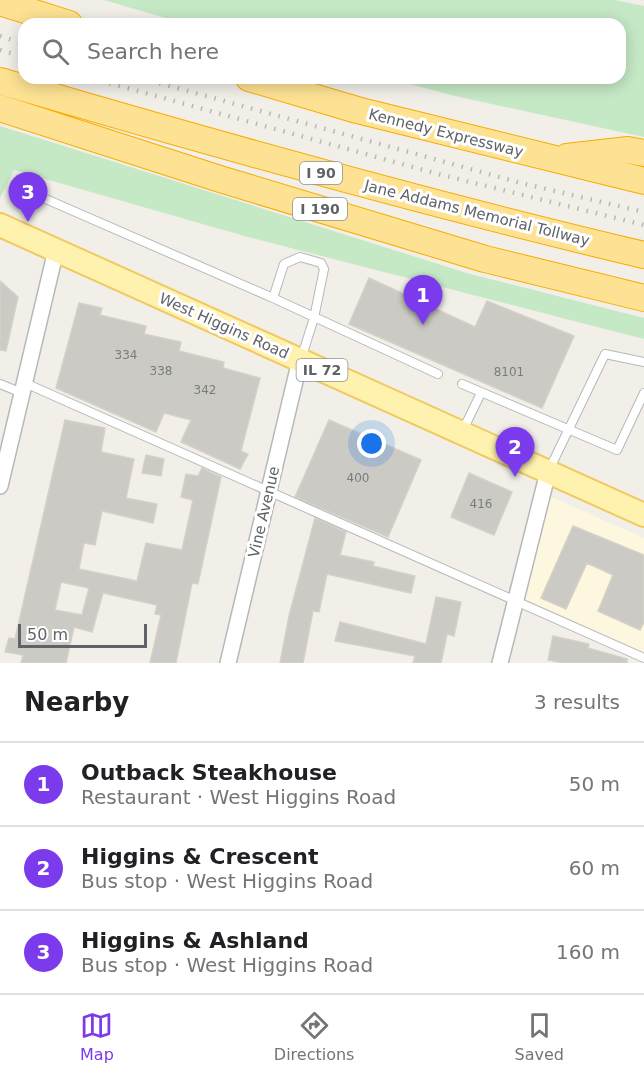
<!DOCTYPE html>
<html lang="en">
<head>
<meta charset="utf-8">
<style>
	:root { --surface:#fff; --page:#f2f2f2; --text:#202124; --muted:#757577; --line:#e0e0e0; --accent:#7c3aed }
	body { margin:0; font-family:"DejaVu Sans",sans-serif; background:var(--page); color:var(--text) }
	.scale { position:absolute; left:18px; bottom:15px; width:129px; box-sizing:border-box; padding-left:6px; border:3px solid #5f6368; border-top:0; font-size:16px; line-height:21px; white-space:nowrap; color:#5f6368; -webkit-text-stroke:4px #fff; paint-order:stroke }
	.you { position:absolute; left:372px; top:444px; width:21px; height:21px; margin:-15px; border:4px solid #fff; border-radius:50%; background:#1a73e8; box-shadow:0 0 0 9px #1a73e833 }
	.badge { display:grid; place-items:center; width:39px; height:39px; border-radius:50%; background:var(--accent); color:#fff; font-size:20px; font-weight:700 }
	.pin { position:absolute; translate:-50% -50px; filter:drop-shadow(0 2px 3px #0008) }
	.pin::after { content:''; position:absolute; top:32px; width:21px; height:18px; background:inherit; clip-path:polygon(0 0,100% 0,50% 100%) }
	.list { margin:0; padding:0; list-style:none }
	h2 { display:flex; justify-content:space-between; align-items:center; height:78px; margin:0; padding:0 24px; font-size:26px }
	h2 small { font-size:20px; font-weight:400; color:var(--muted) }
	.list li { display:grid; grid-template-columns:39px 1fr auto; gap:18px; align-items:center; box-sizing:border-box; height:84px; padding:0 24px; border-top:2px solid var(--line) }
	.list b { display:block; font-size:22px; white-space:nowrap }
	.list p { margin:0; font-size:20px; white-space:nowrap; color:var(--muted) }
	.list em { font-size:20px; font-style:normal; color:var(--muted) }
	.icon { flex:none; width:33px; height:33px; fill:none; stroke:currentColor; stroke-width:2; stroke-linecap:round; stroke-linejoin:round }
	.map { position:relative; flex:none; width:644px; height:663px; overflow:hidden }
	.search { position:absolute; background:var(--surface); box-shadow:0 3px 15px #0003; left:18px; right:18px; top:18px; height:66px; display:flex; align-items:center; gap:15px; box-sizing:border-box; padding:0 21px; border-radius:18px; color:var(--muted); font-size:22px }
	.sheet { height:330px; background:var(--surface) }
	nav { display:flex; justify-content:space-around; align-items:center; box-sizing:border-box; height:84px; border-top:2px solid var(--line); background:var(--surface); font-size:16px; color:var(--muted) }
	nav a { display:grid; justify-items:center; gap:3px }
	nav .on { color:var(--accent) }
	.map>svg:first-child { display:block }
	.commercial { fill:#fef7e0 }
	.green { fill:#c5e8c5 }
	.building { fill:#cccac5; stroke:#d6d1c6; stroke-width:1.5; fill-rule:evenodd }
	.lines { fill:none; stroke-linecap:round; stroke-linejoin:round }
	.service-casing { stroke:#b5b8bc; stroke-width:10 }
	.minor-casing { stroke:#b5b8bc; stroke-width:18 }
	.primary-casing { stroke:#f2c960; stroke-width:26 }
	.motorway-casing { stroke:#f9ab00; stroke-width:28 }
	.service { stroke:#fff; stroke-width:8 }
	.minor { stroke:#fff; stroke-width:15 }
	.primary { stroke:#fff2af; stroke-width:22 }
	.motorway { stroke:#fde293; stroke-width:26 }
	.rail { stroke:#b6b7b8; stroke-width:4.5; stroke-dasharray:1.5 8; stroke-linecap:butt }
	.labels { text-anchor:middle; stroke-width:6; stroke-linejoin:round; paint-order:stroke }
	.number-label { font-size:12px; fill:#7a7d7f }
	.shield { fill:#fff; stroke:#8f9295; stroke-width:1.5 }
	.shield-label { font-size:14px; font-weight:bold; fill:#5f6368 }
	.street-label { font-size:15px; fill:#5f6368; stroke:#fff }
</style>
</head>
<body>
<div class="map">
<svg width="644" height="663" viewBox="0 0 644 663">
	<rect width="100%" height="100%" fill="#f1efe8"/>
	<path class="commercial" d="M 538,491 L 644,538 L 644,661 L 513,603 Z"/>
	<path class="green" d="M 104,0 L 615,0 L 644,6 L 644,137 L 455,96 L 387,78 L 620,78 L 620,24 L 186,24 Z
		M 0,126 L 470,274 L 644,318 L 644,339 L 248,237 L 14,170 L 0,198 Z"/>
	<path class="building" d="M 369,278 L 475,327 L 487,301 L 574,336 L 542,408 L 349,324 Z
		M 0,281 L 18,297 L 6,351 L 0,350 Z
		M 79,303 L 102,308 L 100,315 L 146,326 L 144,334 L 181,342 L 179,351 L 224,362 L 223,368 L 260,378 L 241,451 L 248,454 L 240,469 L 181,442 L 191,420 L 164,413 L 156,432 L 56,388 Z
		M 65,420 L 105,428 L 101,452 L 134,459 L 126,498 L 157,504 L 153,523 L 102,511 L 95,545 L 84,543 L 79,569 L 137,581 L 146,543 L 182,550 L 193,500 L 181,497 L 186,474 L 198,476 L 202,468 L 221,477 L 198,584 L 192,583 L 176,663 L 150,663 L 161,615 L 155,614 L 157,605 L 103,593 L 92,632 L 74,627 L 66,663 L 21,663 L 23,655 L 5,652 L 9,638 L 15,639 ZM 61,582 L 89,588 L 82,615 L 55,610 Z
		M 329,420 L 421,460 L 388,537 L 295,497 Z
		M 146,455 L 164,459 L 161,476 L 142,473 Z
		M 469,473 L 512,492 L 494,535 L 451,517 Z
		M 315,518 L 346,532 L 340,555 L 374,562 L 373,566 L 415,576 L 411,593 L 327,574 L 319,612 L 313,611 L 303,663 L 280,663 L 289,616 Z
		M 573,526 L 644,555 L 644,622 L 640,630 L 598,611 L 613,575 L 587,563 L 566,609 L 541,598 Z
		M 436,597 L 461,602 L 454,636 L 447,634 L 441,663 L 413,663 L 415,656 L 335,641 L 340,622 L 426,644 Z
		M 553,636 L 589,644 L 588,648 L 627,659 L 627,663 L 564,663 L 548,660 Z"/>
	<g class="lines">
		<g class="service-casing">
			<path id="service" d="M 32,193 L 273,298 L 438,374
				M 273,298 L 284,264 L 300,257 L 321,263 L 324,269 L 314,318 L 301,359
				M 25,383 L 644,658
				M 0,384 L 22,393
				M 462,384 L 617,450 L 644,393
				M 462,432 L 481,393
				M 550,468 L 605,354 L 644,362"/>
		</g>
		<g class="minor-casing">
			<path id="minor" d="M 0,486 L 56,250
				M 228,663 L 300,360
				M 500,663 L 548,472"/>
		</g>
		<g class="primary-casing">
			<path id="primary" d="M 0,225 L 644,515"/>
		</g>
		<g class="motorway-casing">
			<path id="motorway" d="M 0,2 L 69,24
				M 249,78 L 357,110 L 644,181
				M 0,81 C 214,144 427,204 644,255
				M 0,108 L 220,179 L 485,259 L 644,298
				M 567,157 L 628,150 L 644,153"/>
		</g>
		<use href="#service" class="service"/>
		<use href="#minor" class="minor"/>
		<use href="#primary" class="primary"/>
		<use href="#motorway" class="motorway"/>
		<path class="rail" d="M 0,36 L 24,44
			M 0,50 L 24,57
			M 91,78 L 438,174 L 644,225
			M 141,78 L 521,183 L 644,212"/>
	</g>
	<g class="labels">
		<g class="number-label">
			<text x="126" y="359">334</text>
			<text x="161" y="375">338</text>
			<text x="509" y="376">8101</text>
			<text x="205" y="394">342</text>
			<text x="358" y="482">400</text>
			<text x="481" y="508">416</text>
		</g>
		<g class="shield">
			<rect x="300" y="162" width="42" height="22" rx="4.5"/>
			<rect x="293" y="198" width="54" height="22" rx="4.5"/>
			<rect x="296.5" y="359" width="51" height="22" rx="4.5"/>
		</g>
		<g class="shield-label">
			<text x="321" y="178">I 90</text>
			<text x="320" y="214">I 190</text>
			<text x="322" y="375">IL 72</text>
		</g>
		<g class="street-label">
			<text transform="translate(446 133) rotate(14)" y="5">Kennedy Expressway</text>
			<text transform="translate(477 213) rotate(14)" y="5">Jane Addams Memorial Tollway</text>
			<text transform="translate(224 326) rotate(24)" y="5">West Higgins Road</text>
			<text transform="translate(264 512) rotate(-77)" y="5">Vine Avenue</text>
		</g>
	</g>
</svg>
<div class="scale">50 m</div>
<div class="you"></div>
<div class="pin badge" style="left:423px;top:325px">1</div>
<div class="pin badge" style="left:515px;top:477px">2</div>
<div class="pin badge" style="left:28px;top:222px">3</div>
<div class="search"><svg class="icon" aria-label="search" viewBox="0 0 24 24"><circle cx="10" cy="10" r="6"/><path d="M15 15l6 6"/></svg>Search here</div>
</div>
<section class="sheet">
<h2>Nearby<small>3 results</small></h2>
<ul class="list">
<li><span class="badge">1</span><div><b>Outback Steakhouse</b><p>Restaurant · West Higgins Road</p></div><em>50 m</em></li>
<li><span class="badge">2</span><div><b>Higgins &amp; Crescent</b><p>Bus stop · West Higgins Road</p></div><em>60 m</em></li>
<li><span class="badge">3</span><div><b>Higgins &amp; Ashland</b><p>Bus stop · West Higgins Road</p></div><em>160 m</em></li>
</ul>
</section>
<nav>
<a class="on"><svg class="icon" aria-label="map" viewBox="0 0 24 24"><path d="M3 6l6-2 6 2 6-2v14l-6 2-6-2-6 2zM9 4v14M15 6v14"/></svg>Map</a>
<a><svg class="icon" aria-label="directions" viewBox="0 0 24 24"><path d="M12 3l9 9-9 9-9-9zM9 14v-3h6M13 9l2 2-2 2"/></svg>Directions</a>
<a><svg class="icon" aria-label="saved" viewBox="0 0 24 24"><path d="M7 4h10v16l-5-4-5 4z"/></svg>Saved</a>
</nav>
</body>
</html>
